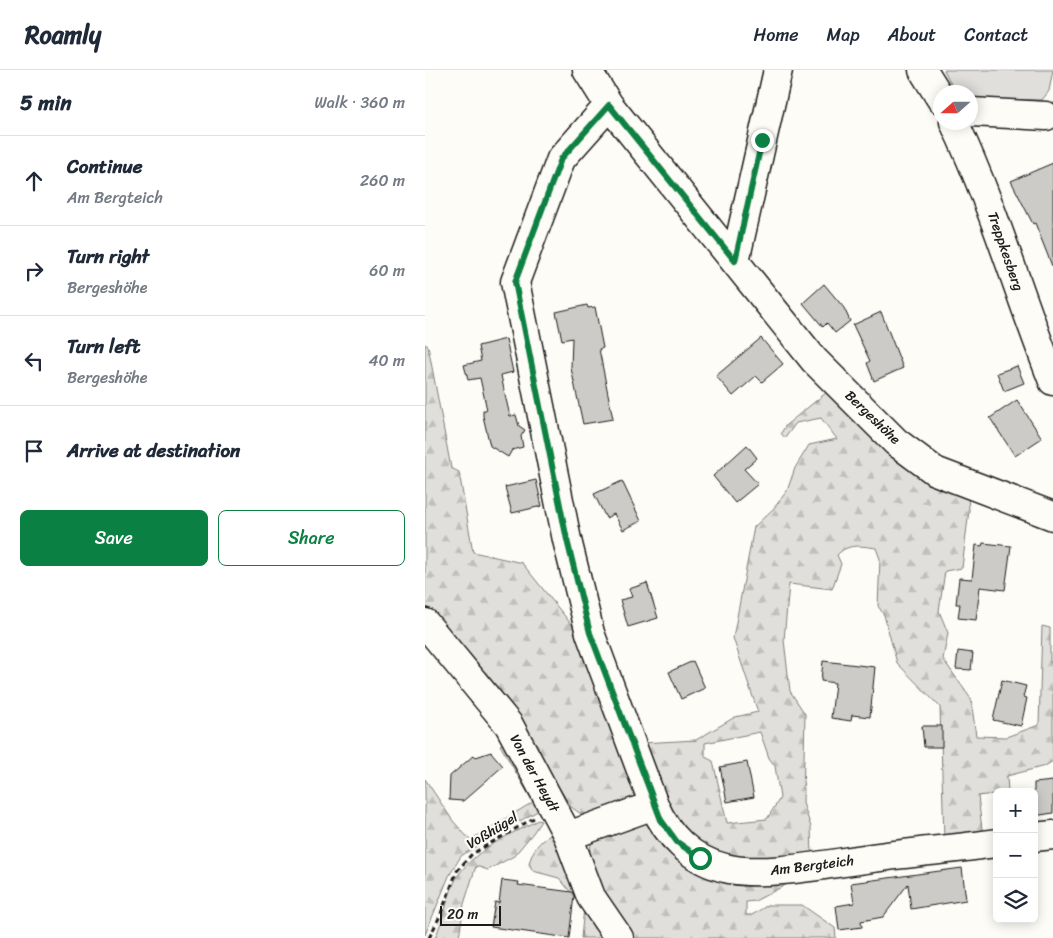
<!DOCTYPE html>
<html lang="en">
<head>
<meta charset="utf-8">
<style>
	:root { --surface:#fff; --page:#f6f6f7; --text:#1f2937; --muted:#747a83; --line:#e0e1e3; --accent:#0b8043 }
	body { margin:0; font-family:Sriracha,sans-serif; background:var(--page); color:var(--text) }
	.controls { position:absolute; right:15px; bottom:15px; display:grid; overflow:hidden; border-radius:8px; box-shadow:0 2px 12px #0003 }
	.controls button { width:45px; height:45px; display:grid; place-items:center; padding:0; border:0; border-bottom:1px solid var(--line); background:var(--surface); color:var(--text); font:25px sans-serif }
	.compass { position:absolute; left:508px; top:15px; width:45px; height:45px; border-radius:50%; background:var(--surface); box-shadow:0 2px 12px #0003; rotate:249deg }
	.scale { position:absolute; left:15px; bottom:12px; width:61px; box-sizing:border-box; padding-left:5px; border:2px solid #1c1c1c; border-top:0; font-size:14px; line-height:18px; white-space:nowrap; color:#1c1c1c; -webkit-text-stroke:4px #fdfcf7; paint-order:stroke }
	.stop { position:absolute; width:15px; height:15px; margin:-11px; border:4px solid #0b8043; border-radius:50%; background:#fff }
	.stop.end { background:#0b8043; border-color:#fff; box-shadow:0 1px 5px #0008 }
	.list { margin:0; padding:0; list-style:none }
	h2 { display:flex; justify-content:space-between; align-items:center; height:65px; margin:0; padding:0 20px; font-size:21px }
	h2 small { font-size:16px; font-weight:400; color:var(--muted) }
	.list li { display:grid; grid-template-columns:32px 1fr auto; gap:15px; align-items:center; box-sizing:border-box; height:90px; padding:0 20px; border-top:1px solid var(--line) }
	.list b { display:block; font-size:19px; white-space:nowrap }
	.list p { margin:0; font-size:16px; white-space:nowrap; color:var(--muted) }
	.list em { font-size:16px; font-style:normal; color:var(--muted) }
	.actions { display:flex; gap:10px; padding:15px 20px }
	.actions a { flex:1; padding:11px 0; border:1px solid var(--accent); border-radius:8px; text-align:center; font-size:18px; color:var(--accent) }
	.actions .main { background:var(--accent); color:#fff }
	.icon { flex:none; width:28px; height:28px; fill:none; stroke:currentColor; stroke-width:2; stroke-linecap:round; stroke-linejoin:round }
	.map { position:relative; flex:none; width:628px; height:868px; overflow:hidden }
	header { display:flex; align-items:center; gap:30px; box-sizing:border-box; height:70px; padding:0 25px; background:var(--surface); border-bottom:1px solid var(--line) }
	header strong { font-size:24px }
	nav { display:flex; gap:28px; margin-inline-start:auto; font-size:18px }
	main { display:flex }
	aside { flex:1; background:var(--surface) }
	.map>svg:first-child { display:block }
	.grass { fill:#e0dfdb; stroke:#7e7e7c }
	.forest { fill:url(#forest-firs); stroke:#7e7e7c; fill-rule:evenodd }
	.building { fill:#cccbc8; stroke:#1c1c1c }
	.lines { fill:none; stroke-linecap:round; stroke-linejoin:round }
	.minor-casing { stroke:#1c1c1c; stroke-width:31 }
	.path { stroke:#1c1c1c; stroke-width:3; stroke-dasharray:5 4; stroke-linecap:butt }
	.minor { stroke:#fdfcf7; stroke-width:28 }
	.route { stroke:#0b8043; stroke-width:6 }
	.labels { text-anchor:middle; stroke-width:4.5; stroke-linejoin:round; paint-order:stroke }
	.street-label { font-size:14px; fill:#1c1c1c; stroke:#fdfcf7 }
</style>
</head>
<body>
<header>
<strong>Roamly</strong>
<nav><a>Home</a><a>Map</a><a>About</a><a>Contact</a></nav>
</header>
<main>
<aside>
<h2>5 min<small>Walk · 360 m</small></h2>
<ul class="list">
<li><svg class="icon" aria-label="ahead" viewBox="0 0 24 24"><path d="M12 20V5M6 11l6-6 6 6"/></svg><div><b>Continue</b><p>Am Bergteich</p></div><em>260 m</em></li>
<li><svg class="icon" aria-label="right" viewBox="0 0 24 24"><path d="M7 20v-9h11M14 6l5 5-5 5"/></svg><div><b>Turn right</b><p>Bergeshöhe</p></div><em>60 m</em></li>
<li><svg class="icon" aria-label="left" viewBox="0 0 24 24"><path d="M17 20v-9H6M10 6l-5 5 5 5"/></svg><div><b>Turn left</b><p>Bergeshöhe</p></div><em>40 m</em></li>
<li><svg class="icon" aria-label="arrive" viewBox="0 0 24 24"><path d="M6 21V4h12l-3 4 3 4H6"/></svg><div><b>Arrive at destination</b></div></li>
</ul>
<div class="actions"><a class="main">Save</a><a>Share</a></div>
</aside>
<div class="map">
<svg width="628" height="868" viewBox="0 0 628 868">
	<defs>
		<pattern id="forest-firs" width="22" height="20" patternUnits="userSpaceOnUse" patternTransform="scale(1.25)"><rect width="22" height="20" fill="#e0dfdb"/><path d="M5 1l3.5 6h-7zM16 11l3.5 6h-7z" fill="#c0bfbb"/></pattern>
	</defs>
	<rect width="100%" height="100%" fill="#fdfcf7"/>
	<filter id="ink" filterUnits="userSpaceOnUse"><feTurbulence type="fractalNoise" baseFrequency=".02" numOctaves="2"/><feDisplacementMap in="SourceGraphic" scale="10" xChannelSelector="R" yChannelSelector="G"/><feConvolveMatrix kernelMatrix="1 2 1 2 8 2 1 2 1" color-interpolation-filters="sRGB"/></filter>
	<g filter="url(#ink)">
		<path class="grass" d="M 519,0 L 628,0 L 624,21 L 617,30 L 546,29 L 546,22 L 530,22 Z"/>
		<path class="forest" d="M 0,274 L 3,276 L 26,398 L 34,402 L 48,482 L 97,493 L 159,570 L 213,713 L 208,728 L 172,746 L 156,744 L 146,737 L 120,695 L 12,554 L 0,534 Z
			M 407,318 L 543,426 L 544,440 L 537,498 L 520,501 L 514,541 L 523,563 L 518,589 L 546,629 L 551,666 L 581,667 L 614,655 L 617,556 L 625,558 L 625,593 L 628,591 L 628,691 L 620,696 L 582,706 L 583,722 L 553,726 L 558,767 L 519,770 L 515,637 L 472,593 L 459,545 L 453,536 L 455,489 L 451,478 C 436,476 423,473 412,485 L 416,494 L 407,519 L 364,514 L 359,570 L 365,621 L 380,644 L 378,733 L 386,757 L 387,787 L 342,794 L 282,783 L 238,740 L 217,673 L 271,670 L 310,647 L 333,642 L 308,568 L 329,457 L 349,438 L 362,421 L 370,398 L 384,375 L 412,369 L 396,348 L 371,353 L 360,368 L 356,363 L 361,355 ZM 335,662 L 344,688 L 350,696 L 355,728 L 342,749 L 302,753 L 288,691 L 280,687 L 280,673 Z
			M 83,671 L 120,737 L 71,764 L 36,786 L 24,806 L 0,865 L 0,709 L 28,751 L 45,770 L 108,732 L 75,675 Z
			M 223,746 L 319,817 L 368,811 L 330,831 L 321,832 L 321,845 L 327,845 L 343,835 L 377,835 L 410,858 L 411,868 L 202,868 L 179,835 L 164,787 L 167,767 Z
			M 113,750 L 116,751 L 108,763 L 89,786 L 63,800 L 51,796 L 39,834 L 34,868 L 10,868 C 18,851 25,816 34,804 C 53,778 86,764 113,750 Z
			M 128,764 L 184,868 L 156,868 L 159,838 L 134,808 L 108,801 L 104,794 C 107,781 114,770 128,764 Z"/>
		<path class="building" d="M 628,93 L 628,195 L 627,196 L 610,153 L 608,154 L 586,111 Z
			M 399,214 L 419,238 L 425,251 L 410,263 L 402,253 L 398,257 L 378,233 Z
			M 162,235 L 163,238 L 170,237 L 178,278 L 174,279 L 188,349 L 158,354 L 146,298 L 147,268 L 137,270 L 131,242 Z
			M 456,242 L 478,298 L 449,311 L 442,293 L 445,291 L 428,255 Z
			M 336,268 L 358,294 L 337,312 L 331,306 L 308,326 L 291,306 Z
			M 81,269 L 88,302 L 76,305 L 80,325 L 85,346 L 91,345 L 94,356 L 100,360 L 96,366 L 98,377 L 87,380 L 83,387 L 65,376 L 58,346 L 58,340 L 62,340 L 55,308 L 43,310 L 39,295 L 56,291 L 53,276 Z
			M 592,296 L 599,313 L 579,321 L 572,303 Z
			M 592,330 L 617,368 L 590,386 L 565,348 Z
			M 322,375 L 332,388 L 319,399 L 333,414 L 310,433 L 288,406 Z
			M 111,410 L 117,436 L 87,443 L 80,417 Z
			M 197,411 L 216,451 L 198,460 L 189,444 L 181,448 L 169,424 Z
			M 558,473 L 586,476 L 580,520 L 555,517 L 551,550 L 533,548 L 535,534 L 531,534 L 534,508 L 547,509 L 551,475 L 557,476 Z
			M 222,513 L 233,548 L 203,557 L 195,530 L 207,527 L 204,519 Z
			M 533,581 L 548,583 L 546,600 L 531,599 Z
			M 268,591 L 280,618 L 256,629 L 244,602 Z
			M 398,591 L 450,597 L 445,647 L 427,645 L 426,651 L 406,648 L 410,613 L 396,611 Z
			M 577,610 L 601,616 L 598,627 L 602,628 L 596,656 L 568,650 Z
			M 497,656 L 517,656 L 517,677 L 499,677 Z
			M 66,682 L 78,696 L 38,731 L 24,730 L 25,706 L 49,685 L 51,687 Z
			M 322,692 L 329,727 L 302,732 L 295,697 Z
			M 628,711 L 628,743 L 609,746 L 609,713 Z
			M 537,798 L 541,830 L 486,839 L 483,814 L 458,847 L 436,851 L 437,857 L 414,860 L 411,836 L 429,833 L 426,813 Z
			M 77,810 L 94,812 L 93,815 L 147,822 L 149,826 L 144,868 L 66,857 L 70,832 L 74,833 Z"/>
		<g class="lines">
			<g class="minor-casing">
				<path id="minor" d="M 162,0 L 184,35 L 389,290 L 471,372 L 510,401 L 628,446
					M 498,0 L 516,29
					M 546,42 L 621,46
					M 529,52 C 569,137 594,225 628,311
					M 310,191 L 353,0
					M 0,553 L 84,655 L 143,766 L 166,827 L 194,868
					M 229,735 C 242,765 266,790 300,798 C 338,808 406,793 447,788 C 489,782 530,779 572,773
					M 143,766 L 229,735 L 165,563 L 142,470 L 90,212 L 136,89 L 184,35
					M 609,767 L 628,765"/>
			</g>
			<path class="path" d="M 4,868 L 15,846 L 32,801 L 47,784 L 109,748"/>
			<use href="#minor" class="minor"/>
		</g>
	</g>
	<g class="lines" filter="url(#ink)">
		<path class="route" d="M 275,788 L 252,772 L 236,750 L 165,563 L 142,470 L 90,212 L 136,89 L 184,35 L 310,191 L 337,70"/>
	</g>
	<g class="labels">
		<g class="street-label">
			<text transform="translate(581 181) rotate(71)" y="5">Treppkesberg</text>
			<text transform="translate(448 347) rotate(44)" y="5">Bergeshöhe</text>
			<text transform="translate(110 703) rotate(61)" y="5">Von der Heydt</text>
			<text transform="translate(67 760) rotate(-31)" y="5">Voßhügel</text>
			<text transform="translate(387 795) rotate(-7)" y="5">Am Bergteich</text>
		</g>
	</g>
</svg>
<div class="controls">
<button>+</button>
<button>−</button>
<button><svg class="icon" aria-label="layers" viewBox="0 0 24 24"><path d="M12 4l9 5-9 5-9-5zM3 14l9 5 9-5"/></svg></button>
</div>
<svg class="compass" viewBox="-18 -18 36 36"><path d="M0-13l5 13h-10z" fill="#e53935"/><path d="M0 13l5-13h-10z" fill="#747a83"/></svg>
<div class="scale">20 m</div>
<div class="stop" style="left:275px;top:788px"></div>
<div class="stop end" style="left:337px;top:70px"></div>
</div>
</main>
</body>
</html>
